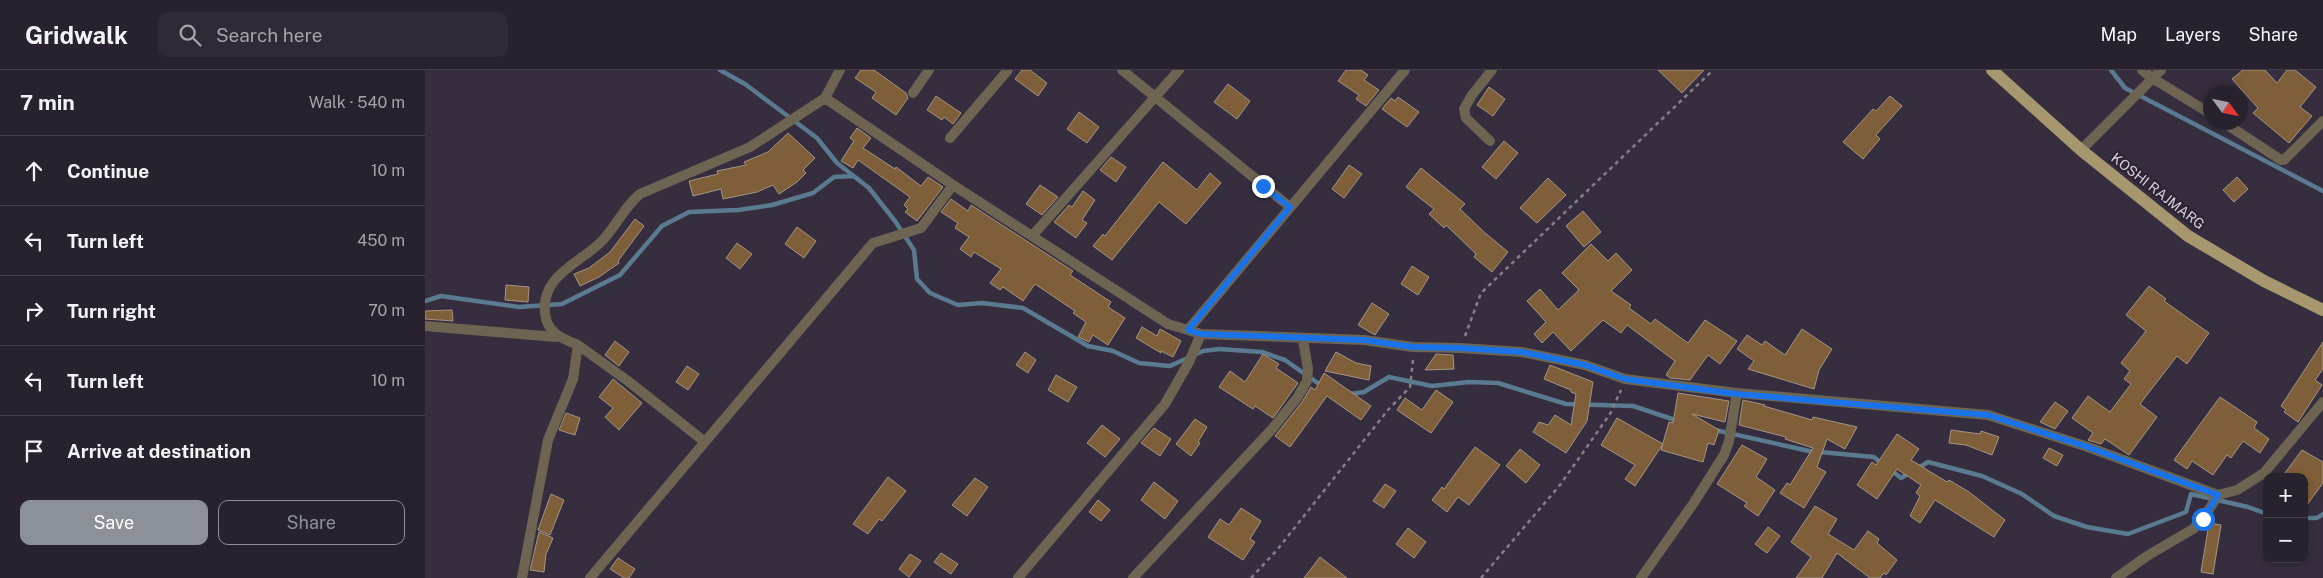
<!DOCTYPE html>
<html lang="en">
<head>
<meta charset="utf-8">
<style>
	:root { --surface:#28222e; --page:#302a36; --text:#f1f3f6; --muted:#a5a4aa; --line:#443f4a; --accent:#8c9099 }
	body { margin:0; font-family:"Public Sans",sans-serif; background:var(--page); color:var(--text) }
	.controls { position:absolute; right:15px; bottom:15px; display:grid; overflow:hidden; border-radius:10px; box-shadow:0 2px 8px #0003 }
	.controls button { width:45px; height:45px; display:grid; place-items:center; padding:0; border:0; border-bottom:1px solid var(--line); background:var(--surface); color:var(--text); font:25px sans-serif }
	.compass { position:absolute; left:1778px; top:15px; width:45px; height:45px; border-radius:50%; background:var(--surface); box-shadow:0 2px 8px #0003; rotate:123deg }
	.stop { position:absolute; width:15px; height:15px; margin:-11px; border:4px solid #1a73e8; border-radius:50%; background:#fff }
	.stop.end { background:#1a73e8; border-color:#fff; box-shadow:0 1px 5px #0008 }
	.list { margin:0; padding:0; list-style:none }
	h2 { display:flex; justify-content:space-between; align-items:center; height:65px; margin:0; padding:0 20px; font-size:21px }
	h2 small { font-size:16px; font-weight:400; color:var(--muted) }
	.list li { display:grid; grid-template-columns:32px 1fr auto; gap:15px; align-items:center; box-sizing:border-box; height:70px; padding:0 20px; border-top:1px solid var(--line) }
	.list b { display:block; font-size:19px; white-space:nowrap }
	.list em { font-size:16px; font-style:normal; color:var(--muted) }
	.actions { display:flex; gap:10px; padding:15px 20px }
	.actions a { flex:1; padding:11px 0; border:1px solid var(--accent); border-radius:10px; text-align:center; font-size:18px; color:var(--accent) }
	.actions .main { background:var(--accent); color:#fff }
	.icon { flex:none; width:28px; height:28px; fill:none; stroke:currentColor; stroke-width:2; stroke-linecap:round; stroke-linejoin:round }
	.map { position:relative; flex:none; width:1898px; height:508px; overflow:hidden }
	header { display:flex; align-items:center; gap:30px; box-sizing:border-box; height:70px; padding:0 25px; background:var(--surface); border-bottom:1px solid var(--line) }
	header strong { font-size:24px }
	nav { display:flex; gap:28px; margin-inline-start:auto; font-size:18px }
	.search { width:350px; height:45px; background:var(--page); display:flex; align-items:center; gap:12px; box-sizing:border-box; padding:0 18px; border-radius:10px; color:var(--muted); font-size:19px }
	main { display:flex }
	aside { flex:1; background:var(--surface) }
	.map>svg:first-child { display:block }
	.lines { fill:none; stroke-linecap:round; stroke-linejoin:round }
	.stream { stroke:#597a8f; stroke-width:4.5 }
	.building { fill:#7f5f39; stroke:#a49585 }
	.path { stroke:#857f8c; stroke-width:2.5; stroke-dasharray:4 4; stroke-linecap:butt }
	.street { stroke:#6d6552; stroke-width:10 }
	.primary { stroke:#a6976f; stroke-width:12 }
	.route { stroke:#1a73e8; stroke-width:6 }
	.labels { text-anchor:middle; stroke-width:4.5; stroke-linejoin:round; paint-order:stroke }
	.street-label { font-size:14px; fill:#d3cfd9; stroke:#2c2434 }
</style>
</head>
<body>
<header>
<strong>Gridwalk</strong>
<div class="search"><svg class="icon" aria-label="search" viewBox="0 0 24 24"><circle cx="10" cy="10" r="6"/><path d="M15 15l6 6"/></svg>Search here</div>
<nav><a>Map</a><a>Layers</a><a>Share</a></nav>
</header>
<main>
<aside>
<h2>7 min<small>Walk · 540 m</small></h2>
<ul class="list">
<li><svg class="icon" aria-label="ahead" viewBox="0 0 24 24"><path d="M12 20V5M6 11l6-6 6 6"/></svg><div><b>Continue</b></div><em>10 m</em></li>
<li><svg class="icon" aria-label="left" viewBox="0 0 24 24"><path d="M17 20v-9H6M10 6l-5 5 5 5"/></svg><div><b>Turn left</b></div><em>450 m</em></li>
<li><svg class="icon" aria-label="right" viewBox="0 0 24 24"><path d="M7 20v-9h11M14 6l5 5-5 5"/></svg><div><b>Turn right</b></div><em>70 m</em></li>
<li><svg class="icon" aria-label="left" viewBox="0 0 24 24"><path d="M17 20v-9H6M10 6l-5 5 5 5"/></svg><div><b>Turn left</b></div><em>10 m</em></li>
<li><svg class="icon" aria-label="arrive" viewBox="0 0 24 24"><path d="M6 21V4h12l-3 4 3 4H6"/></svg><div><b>Arrive at destination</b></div></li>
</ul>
<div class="actions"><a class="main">Save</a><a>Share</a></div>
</aside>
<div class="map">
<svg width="1898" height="508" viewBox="0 0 1898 508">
	<rect width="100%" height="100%" fill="#362e3e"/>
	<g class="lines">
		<path class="stream" d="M 295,0 L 320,14 L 392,68 L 412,93 L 444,118 L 470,151 L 489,180 L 492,209 L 505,223 L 533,235 L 557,233 L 598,238 L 663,276 L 688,281 L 714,293 L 745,296 L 778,281 L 794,279 L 837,282 L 860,290 L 897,316
			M 1686,0 L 1700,18 L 1898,121
			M 0,231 L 16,226 L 94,237 L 137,234 L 195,205 L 237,156 L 264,142 L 313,140 L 347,135 L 388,123 L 409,107 L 428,106
			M 925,324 L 939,322 L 964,307 L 1007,316 L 1044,312 L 1073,313 L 1141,334 L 1208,336 L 1253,351
			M 1290,360 L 1384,381 L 1449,387 L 1457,394
			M 1493,398 L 1503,392 L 1557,406 L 1597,424 L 1629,446 L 1662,457 L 1703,464 L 1761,442 L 1766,424 L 1823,437 L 1842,444
			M 1466,400 L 1476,408 L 1486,402
			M 1879,448 L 1892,448 L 1898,444"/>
	</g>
	<path class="building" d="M 436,0 L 449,0 L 481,23 L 483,28 L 471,45 L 447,28 L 451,22 L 430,8 Z
		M 597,0 L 605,0 L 622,13 L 613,26 L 590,9 Z
		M 921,0 L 936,0 L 943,5 L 939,10 L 954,20 L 941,36 L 931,29 L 934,25 L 913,11 Z
		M 1233,0 L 1279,0 L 1257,23 Z
		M 1818,0 L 1840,0 L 1852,13 L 1862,0 L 1870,0 L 1891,17 L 1875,37 L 1887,46 L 1864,73 L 1828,43 L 1833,38 L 1807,9 Z
		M 803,14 L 825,31 L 812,49 L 789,32 Z
		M 1064,17 L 1080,29 L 1068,46 L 1052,35 Z
		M 511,26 L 536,43 L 528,54 L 519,47 L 517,50 L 502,40 Z
		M 1465,26 L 1477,36 L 1451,65 L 1455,69 L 1438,89 L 1418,72 L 1448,39 L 1451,41 Z
		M 973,27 L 994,42 L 982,57 L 957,39 L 966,28 L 970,31 Z
		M 654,42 L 674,57 L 662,73 L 642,59 Z
		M 432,58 L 446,68 L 438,78 L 470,99 L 471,97 L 496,116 L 503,107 L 518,117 L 492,151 L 480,142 L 483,139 L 479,135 L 485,127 L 433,90 L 428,98 L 416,91 L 429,71 L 425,68 Z
		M 363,63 L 390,88 L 378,100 L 381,103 L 372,112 L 354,124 L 348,115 L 332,122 L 298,129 L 296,119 L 268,126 L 264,111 L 293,104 L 292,101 L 321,95 L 319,92 L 343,82 Z
		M 1079,71 L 1093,83 L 1071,109 L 1057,97 Z
		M 686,87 L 701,97 L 691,112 L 675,100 Z
		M 738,92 L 772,120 L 785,103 L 796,113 L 761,154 L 734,132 L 687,190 L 668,176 L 678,164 L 680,166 Z
		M 924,95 L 937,104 L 919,128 L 907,119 Z
		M 996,98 L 1040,134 L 1035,139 L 1059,162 L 1083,182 L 1067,202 L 1049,187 L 1051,184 L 1021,155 L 1019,158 L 1004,144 L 1009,139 L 981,117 Z
		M 1812,107 L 1823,119 L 1809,132 L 1798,120 Z
		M 1123,108 L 1141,125 L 1112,153 L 1095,138 Z
		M 615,115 L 633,127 L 617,145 L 601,134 Z
		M 658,121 L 670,130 L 657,150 L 662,153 L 651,168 L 629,152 L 644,135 L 647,137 Z
		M 526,129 L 543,141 L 546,135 L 648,201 L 645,205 L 686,232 L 683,237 L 700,248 L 683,275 L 668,265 L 664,272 L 653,267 L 661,252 L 648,243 L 650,241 L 610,214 L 598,231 L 578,217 L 575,220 L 565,213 L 576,199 L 549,182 L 546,187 L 535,179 L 544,167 L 530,158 L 533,153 L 516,142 Z
		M 1158,141 L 1176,162 L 1159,177 L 1141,156 Z
		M 210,149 L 219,156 L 193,191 L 194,193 L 174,207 L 155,216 L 149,204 L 164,198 L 185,182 Z
		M 372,157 L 391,171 L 379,188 L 360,174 Z
		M 312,173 L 327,184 L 315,199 L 301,188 Z
		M 1166,174 L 1183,191 L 1191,183 L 1207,200 L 1186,221 L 1206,235 L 1204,238 L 1226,254 L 1230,249 L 1263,273 L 1280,250 L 1312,271 L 1295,294 L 1283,285 L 1265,310 L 1245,308 L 1241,305 L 1250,291 L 1202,255 L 1196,263 L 1178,250 L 1146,281 L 1128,262 L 1117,273 L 1109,264 L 1121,252 L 1102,231 L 1115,219 L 1133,240 L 1154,220 L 1137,203 Z
		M 987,196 L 1004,207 L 993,225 L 976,214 Z
		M 81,215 L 104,217 L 103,232 L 80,230 Z
		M 1724,216 L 1741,229 L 1739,231 L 1784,263 L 1762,294 L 1752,286 L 1715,334 L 1732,347 L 1704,385 L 1680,369 L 1676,374 L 1663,370 L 1668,363 L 1647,348 L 1663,326 L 1685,342 L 1706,314 L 1699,309 L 1705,301 L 1696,293 L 1721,261 L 1701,245 Z
		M 947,233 L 964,244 L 950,265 L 933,255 Z
		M 27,240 L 28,251 L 0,249 L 0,241 Z
		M 717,257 L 732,266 L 735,259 L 756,271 L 748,287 L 736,281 L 736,283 L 711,268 Z
		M 1377,259 L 1407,279 L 1394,300 L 1389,319 L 1323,299 L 1329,291 L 1312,279 L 1322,265 L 1337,275 L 1340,271 L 1360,285 Z
		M 190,271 L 204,282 L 194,296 L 180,285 Z
		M 1898,272 L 1898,299 L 1890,310 L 1897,315 L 1873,352 L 1859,342 L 1861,340 L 1856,336 Z
		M 600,282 L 611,290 L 603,303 L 591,295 Z
		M 911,282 L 931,293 L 946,296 L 944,310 L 900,301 Z
		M 838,284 L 854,294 L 851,298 L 873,313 L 848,348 L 830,336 L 828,339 L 794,317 L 805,301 L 820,312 Z
		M 1011,284 L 1028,285 L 1029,299 L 1000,300 Z
		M 1125,295 L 1168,312 L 1162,351 L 1141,383 L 1108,362 L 1114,352 L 1123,355 L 1130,345 L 1146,355 L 1151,324 L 1146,322 L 1146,320 L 1119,309 Z
		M 262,296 L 274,304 L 263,320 L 251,312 Z
		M 899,303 L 946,336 L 936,350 L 902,326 L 865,377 L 850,366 L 877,332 L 886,317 L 890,320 Z
		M 631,305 L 652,317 L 643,332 L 623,320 Z
		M 188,309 L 217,333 L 194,360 L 180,347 L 188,338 L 174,327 Z
		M 1011,320 L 1028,332 L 1006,363 L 972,340 L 980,328 L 997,340 Z
		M 1253,323 L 1304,331 L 1300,352 L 1267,344 L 1294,360 L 1289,375 L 1283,373 L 1278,392 L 1236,380 L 1244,352 L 1248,353 Z
		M 1795,327 L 1832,352 L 1829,358 L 1844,369 L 1835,383 L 1818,371 L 1806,388 L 1802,385 L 1788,405 L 1767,391 L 1762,399 L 1749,390 Z
		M 1318,330 L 1340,335 L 1339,336 L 1387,350 L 1388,347 L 1432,357 L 1420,379 L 1402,369 L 1392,397 L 1401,402 L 1379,438 L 1355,423 L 1362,413 L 1365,415 L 1388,378 L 1360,369 L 1361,367 L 1314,355 Z
		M 1630,332 L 1643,341 L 1630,359 L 1615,352 Z
		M 141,343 L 155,348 L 150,365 L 134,360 Z
		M 1192,348 L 1238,374 L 1210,416 L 1200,409 L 1210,395 L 1176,375 Z
		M 770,349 L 782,357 L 773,372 L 775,373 L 766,386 L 751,374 Z
		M 677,355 L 695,369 L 680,387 L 662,373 Z
		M 729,358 L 746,369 L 735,386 L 716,373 Z
		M 1526,360 L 1555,364 L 1556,361 L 1574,367 L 1567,385 L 1541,375 L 1524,373 Z
		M 1472,364 L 1494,379 L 1486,390 L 1522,412 L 1524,410 L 1544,422 L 1580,450 L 1569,467 L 1510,430 L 1495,453 L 1485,446 L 1495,426 L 1491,423 L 1496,415 L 1472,399 L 1452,429 L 1432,415 L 1447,392 L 1451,395 Z
		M 1317,375 L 1342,389 L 1331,407 L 1350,420 L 1333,446 L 1319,436 L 1322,433 L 1292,414 Z
		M 1050,377 L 1075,395 L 1044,435 L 1033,427 L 1022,442 L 1007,430 L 1017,417 L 1019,419 Z
		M 1624,378 L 1638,385 L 1632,396 L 1618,388 Z
		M 1095,379 L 1115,395 L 1101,413 L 1081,396 Z
		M 1877,380 L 1898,392 L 1898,413 L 1879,439 L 1879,407 L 1857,407 Z
		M 463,407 L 481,421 L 457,451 L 454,449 L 443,464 L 428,454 Z
		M 550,408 L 563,417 L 542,446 L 527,435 Z
		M 729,412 L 753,431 L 740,449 L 716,430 Z
		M 960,414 L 971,421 L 959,438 L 948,431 Z
		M 126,424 L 139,430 L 125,465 L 113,460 Z
		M 673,430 L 685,440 L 676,451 L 664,442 Z
		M 1390,436 L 1412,449 L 1403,464 L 1429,480 L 1443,461 L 1454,469 L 1452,473 L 1472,490 L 1461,505 L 1459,503 L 1455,508 L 1445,508 L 1412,483 L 1397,508 L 1371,508 L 1386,487 L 1366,472 Z
		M 816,438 L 836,451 L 825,469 L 830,472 L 818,490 L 783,467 L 795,449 L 804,455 Z
		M 1784,453 L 1796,455 L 1788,504 L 1776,502 Z
		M 1343,457 L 1355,466 L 1342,483 L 1330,474 Z
		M 983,458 L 1001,472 L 989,488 L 971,474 Z
		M 114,462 L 128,468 L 121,484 L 119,502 L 105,500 Z
		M 516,483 L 533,494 L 526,504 L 509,492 Z
		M 485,484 L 496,491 L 484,507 L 474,499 Z
		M 895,487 L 922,508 L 879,508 Z
		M 193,488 L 210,499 L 204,508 L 199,508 L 185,499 Z"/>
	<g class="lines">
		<path class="path" d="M 1040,266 L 1056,223 L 1288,0
			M 826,508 L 852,480 L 963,340 L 985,317 L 988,290
			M 1056,508 L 1135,415 L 1185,344 L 1196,320"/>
		<path class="street" d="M 697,0 L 865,137
			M 1717,0 L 1727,8 L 1786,44
			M 488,23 L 504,0
			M 400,28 L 528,115 L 743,254 L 776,264 L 939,270 L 988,277 L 1035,278 L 1097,282 L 1160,295 L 1200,309 L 1312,323 L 1563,345 L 1663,377 L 1793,425 L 1812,420 L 1839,403 L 1898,332
			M 1798,52 L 1856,90 L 1859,90 L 1898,51
			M 525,68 L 583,0
			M 1065,71 L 1041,48 L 1039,39 L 1047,25 L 1067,0
			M 1656,80 L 1736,0
			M 608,165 L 754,0
			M 0,256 L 131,267
			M 763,260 L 980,0
			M 153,275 L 203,311 L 280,372
			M 97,508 L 123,370 L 148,309 L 153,275 C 136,268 122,263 120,243 C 116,206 153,194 176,172 C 191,157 199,137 215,124 L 325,77 L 400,28 L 415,0
			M 165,508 L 448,173 L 496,158 L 528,115
			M 593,508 L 740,334 L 764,292 L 776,264
			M 708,508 L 848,358 L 872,328 L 882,311 L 883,299 L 878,270
			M 1216,508 L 1268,434 L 1299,385 L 1304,371 L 1312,323
			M 1691,508 L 1722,486 L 1768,459 L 1778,449 L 1793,425"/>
		<path class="primary" d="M 1567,0 L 1656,80 L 1763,166 L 1839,211 L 1898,240"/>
	</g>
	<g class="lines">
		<path class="route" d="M 838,116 L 865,137 L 763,260 L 776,264 L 939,270 L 988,277 L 1036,278 L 1097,282 L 1160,295 L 1200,309 L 1312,324 L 1563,345 L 1663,377 L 1793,425 L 1778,449"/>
	</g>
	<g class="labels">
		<g class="street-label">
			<text transform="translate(1733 121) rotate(38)" y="5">KOSHI RAJMARG</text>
		</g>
	</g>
</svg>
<div class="controls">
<button>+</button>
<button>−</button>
</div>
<svg class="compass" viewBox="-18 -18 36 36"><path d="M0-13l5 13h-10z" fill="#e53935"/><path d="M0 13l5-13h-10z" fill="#a5a4aa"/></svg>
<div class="stop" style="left:1778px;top:449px"></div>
<div class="stop end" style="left:838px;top:116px"></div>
</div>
</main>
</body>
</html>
